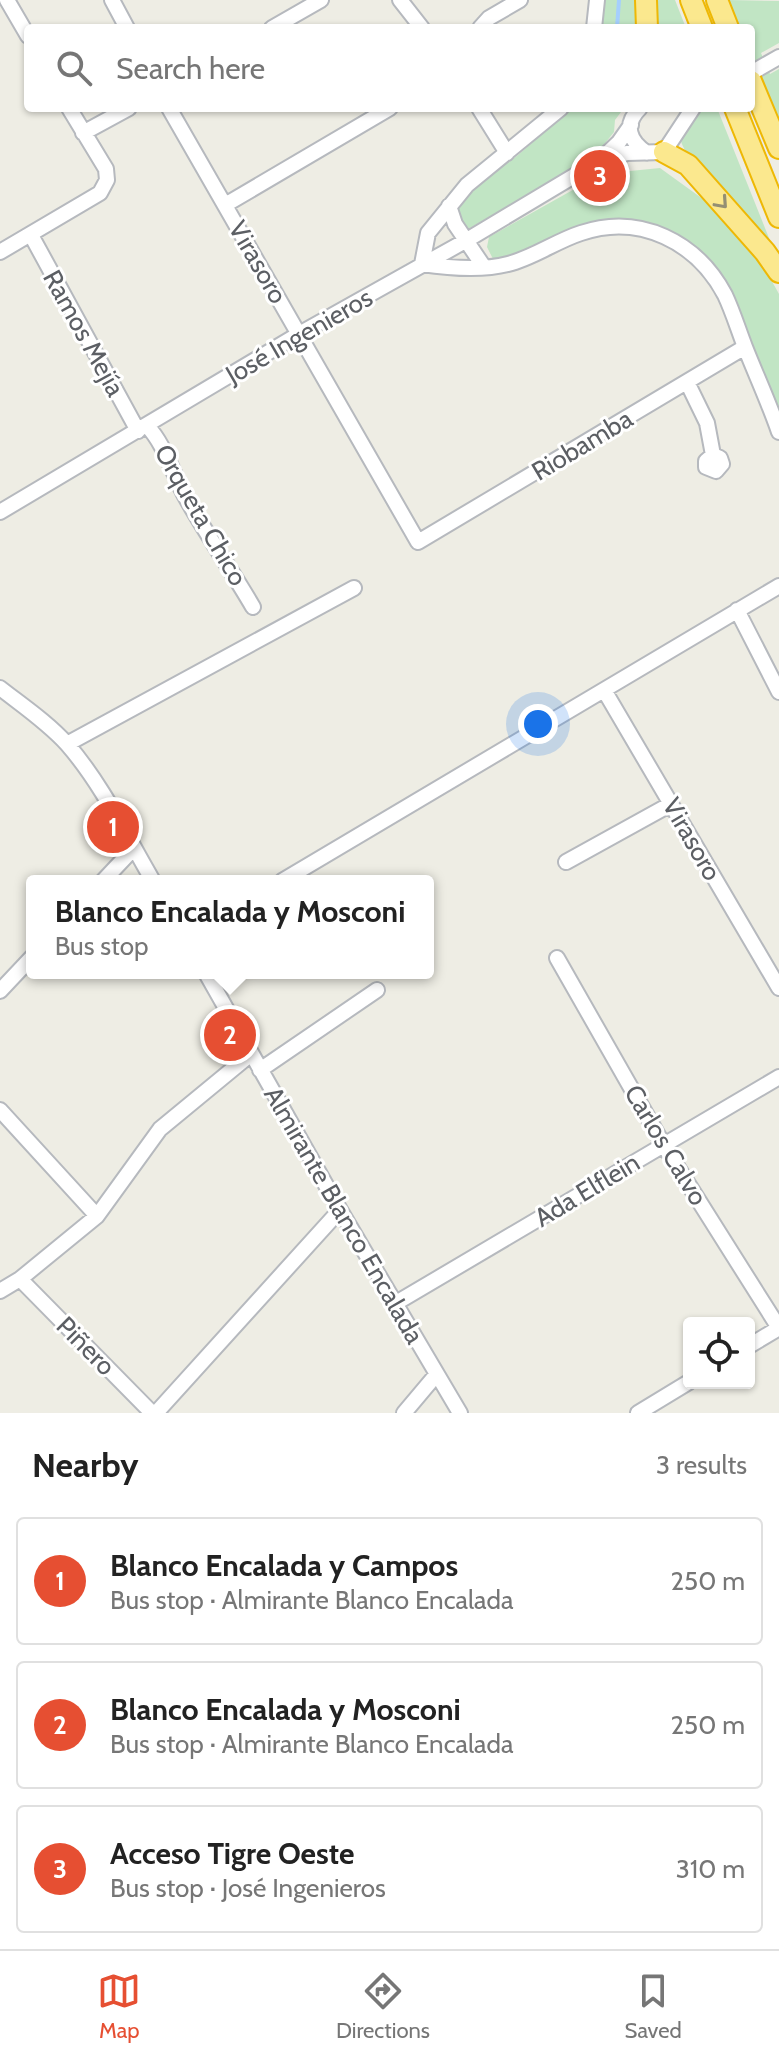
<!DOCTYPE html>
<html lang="en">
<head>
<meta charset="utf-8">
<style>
	:root { --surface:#fff; --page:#f2f2f2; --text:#222; --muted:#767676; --line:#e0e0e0; --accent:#e64f32 }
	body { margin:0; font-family:Cabin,sans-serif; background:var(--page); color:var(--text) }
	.controls { position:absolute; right:24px; bottom:24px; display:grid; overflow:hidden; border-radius:8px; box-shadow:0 2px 6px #0004 }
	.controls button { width:72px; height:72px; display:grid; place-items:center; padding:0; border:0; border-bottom:2px solid var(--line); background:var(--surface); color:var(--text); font:40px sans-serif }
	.you { position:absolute; left:538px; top:724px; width:28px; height:28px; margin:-20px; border:6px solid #fff; border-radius:50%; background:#1a73e8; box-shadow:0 0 0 12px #1a73e833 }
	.badge { display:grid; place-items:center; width:52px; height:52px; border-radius:50%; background:var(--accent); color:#fff; font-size:26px; font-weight:700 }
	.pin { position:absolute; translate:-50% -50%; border:4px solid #fff; box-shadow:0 2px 8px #0006 }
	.popup { position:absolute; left:26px; top:875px; width:408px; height:104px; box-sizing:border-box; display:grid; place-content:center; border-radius:8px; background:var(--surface); filter:drop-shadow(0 2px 6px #0005); font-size:26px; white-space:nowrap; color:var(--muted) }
	.popup b { font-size:30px; color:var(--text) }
	.popup::after { content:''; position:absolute; left:50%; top:100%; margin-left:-16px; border:16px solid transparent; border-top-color:var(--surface) }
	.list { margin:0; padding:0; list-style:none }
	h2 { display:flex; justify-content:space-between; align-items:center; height:104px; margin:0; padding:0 32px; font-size:34px }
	h2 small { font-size:26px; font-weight:400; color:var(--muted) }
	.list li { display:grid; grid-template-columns:52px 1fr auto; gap:24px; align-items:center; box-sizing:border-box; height:128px; margin:0 16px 16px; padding:0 16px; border:2px solid var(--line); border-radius:8px }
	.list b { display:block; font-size:30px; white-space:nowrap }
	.list p { margin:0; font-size:26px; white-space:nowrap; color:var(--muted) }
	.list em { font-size:26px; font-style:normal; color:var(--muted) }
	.icon { flex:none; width:44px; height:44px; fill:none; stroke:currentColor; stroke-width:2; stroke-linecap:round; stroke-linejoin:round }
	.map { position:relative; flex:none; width:779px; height:1413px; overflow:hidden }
	.search { position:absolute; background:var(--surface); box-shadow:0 2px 6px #0004; left:24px; right:24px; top:24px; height:88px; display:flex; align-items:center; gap:20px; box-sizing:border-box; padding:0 28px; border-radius:8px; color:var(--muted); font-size:30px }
	.sheet { height:536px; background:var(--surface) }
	nav { display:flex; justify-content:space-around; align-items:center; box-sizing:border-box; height:112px; border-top:2px solid var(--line); background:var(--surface); font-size:22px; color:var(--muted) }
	nav a { display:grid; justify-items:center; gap:4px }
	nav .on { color:var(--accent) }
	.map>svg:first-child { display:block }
	.green { fill:#c1e5c4 }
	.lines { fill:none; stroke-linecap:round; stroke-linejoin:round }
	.stream { stroke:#a5cffd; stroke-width:4 }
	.minor-casing { stroke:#b6b9be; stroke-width:18 }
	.highway-casing { stroke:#eeb805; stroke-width:24 }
	.minor { stroke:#fff; stroke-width:14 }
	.highway { stroke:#fbe88e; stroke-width:20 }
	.oneway { stroke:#948f73 }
	.labels { text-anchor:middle; stroke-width:6; stroke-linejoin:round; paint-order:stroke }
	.street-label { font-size:26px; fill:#5c5f64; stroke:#fff }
</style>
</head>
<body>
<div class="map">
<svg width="779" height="1413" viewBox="0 0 779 1413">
	<rect width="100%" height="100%" fill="#eeede4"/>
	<path class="green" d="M 600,0 L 639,0 L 642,16 L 637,28 L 598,28 Z
		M 651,0 L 675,0 L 686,28 L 653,28 Z
		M 727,0 L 779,1 L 779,43 L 761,53 L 770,74 L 779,69 L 779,127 L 751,59 L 751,28 L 738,28 Z
		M 569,108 L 624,108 L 615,120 L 614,132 L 594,157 L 468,229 L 460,225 L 454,213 C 462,186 497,172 518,155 C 536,140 552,124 569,108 Z
		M 706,108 L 717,108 L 779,263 C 761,242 685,161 681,141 C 678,125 694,114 706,108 Z
		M 660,168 L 725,215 L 755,251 L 779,294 L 779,416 C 747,331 717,200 597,223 C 578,227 557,235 539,243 C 524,249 509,258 493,259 L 487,247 L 489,237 L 596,177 L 610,173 Z"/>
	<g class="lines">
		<path class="stream" d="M 617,28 L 619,0"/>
		<g class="minor-casing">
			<path id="minor" d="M 7,0 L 28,36
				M 112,0 L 127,28
				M 400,0 L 422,28
				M 272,28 L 321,0
				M 480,28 L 489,18 L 520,0
				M 594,28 L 597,0
				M 751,73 L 779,57
				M 169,108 L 418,542 L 745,347
				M 479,108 L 507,153
				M 561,108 L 467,185 L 428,233 L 422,264 C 449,268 481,271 508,264 C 533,258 556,241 581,233 C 640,213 697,242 725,295 C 733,312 738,329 745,347 C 756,375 769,403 779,432
				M 640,108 C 623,125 629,141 647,153
				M 83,133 L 129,108
				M 603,160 L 627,153 L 664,152 L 693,108
				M 225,205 L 390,108
				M 449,206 L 455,224 L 484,267
				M 31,235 L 138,431
				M 0,252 L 100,193 L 107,180 L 106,169 L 69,108
				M 687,382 L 707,423 L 713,455 L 720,458 L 722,464 L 716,471 L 706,467 L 706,461 L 713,455
				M 147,426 C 164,443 173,474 185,496 C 206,534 231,569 253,607
				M 0,512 L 299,334 L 467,240 L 599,161 L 619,142 L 631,125
				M 737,610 L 779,692
				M 0,688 C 23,706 47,722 67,744 C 102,784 126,835 153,881
				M 604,690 L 779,988
				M 67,744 L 354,588
				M 566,862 L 671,804
				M 103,881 L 134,848
				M 282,881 L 779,586
				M 557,958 L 663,1144 L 779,1328
				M 206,973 L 340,1210 L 460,1413
				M 0,991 L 32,957
				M 260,1070 L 377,990
				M 0,1110 L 97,1216
				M 20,1279 L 152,1413
				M 0,1291 L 20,1279 L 97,1216 L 160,1129 L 251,1054
				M 396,1303 L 779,1077
				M 749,1346 L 779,1328
				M 156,1413 L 340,1210
				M 404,1413 L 436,1375
				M 638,1413 L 689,1382"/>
		</g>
		<g class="highway-casing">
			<path id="highway" d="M 646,0 L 647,28
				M 691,0 L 702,28
				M 717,0 L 728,28
				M 751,81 L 779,148
				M 735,108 L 779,217
				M 664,152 L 688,165 L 765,252 L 779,272"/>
		</g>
		<use href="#minor" class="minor"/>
		<use href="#highway" class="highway"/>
	</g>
	<defs><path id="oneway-chevron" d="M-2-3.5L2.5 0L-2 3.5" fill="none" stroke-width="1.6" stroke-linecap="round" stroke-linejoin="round" transform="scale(2)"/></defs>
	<use class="oneway" href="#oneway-chevron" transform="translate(722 203) rotate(48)"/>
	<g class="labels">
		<g class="street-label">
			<text transform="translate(258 262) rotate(60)" y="9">Virasoro</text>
			<text transform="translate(84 333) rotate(61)" y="9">Ramos Mejía</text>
			<text transform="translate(299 336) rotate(-30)" y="9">José Ingenieros</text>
			<text transform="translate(582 445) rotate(-31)" y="9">Riobamba</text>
			<text transform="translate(201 515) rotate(60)" y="9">Orqueta Chico</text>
			<text transform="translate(692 839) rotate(60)" y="9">Virasoro</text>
			<text transform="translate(666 1145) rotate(59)" y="9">Carlos Calvo</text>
			<text transform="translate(587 1190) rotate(-31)" y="9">Ada Elflein</text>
			<text transform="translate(344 1215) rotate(60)" y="9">Almirante Blanco Encalada</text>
			<text transform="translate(86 1346) rotate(45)" y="9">Piñero</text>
		</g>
	</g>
</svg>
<div class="controls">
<button><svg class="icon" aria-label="locate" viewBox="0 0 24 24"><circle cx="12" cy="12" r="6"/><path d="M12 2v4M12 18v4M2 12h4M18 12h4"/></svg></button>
</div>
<div class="you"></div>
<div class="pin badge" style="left:113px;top:827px">1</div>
<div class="pin badge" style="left:230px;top:1035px">2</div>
<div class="popup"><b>Blanco Encalada y Mosconi</b>Bus stop</div>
<div class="pin badge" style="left:600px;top:176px">3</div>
<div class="search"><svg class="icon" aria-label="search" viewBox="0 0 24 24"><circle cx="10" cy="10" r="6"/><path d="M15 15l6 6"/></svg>Search here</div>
</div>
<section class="sheet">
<h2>Nearby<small>3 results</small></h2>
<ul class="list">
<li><span class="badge">1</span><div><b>Blanco Encalada y Campos</b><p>Bus stop · Almirante Blanco Encalada</p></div><em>250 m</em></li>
<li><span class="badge">2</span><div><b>Blanco Encalada y Mosconi</b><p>Bus stop · Almirante Blanco Encalada</p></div><em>250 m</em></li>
<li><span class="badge">3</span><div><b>Acceso Tigre Oeste</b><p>Bus stop · José Ingenieros</p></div><em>310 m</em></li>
</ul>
</section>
<nav>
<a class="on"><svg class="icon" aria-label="map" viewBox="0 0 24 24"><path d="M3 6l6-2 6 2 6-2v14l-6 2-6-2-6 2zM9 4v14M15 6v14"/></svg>Map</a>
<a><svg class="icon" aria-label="directions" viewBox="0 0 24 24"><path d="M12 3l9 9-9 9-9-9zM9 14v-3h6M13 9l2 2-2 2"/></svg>Directions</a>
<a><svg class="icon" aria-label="saved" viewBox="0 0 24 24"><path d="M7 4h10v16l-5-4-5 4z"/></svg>Saved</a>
</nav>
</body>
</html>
